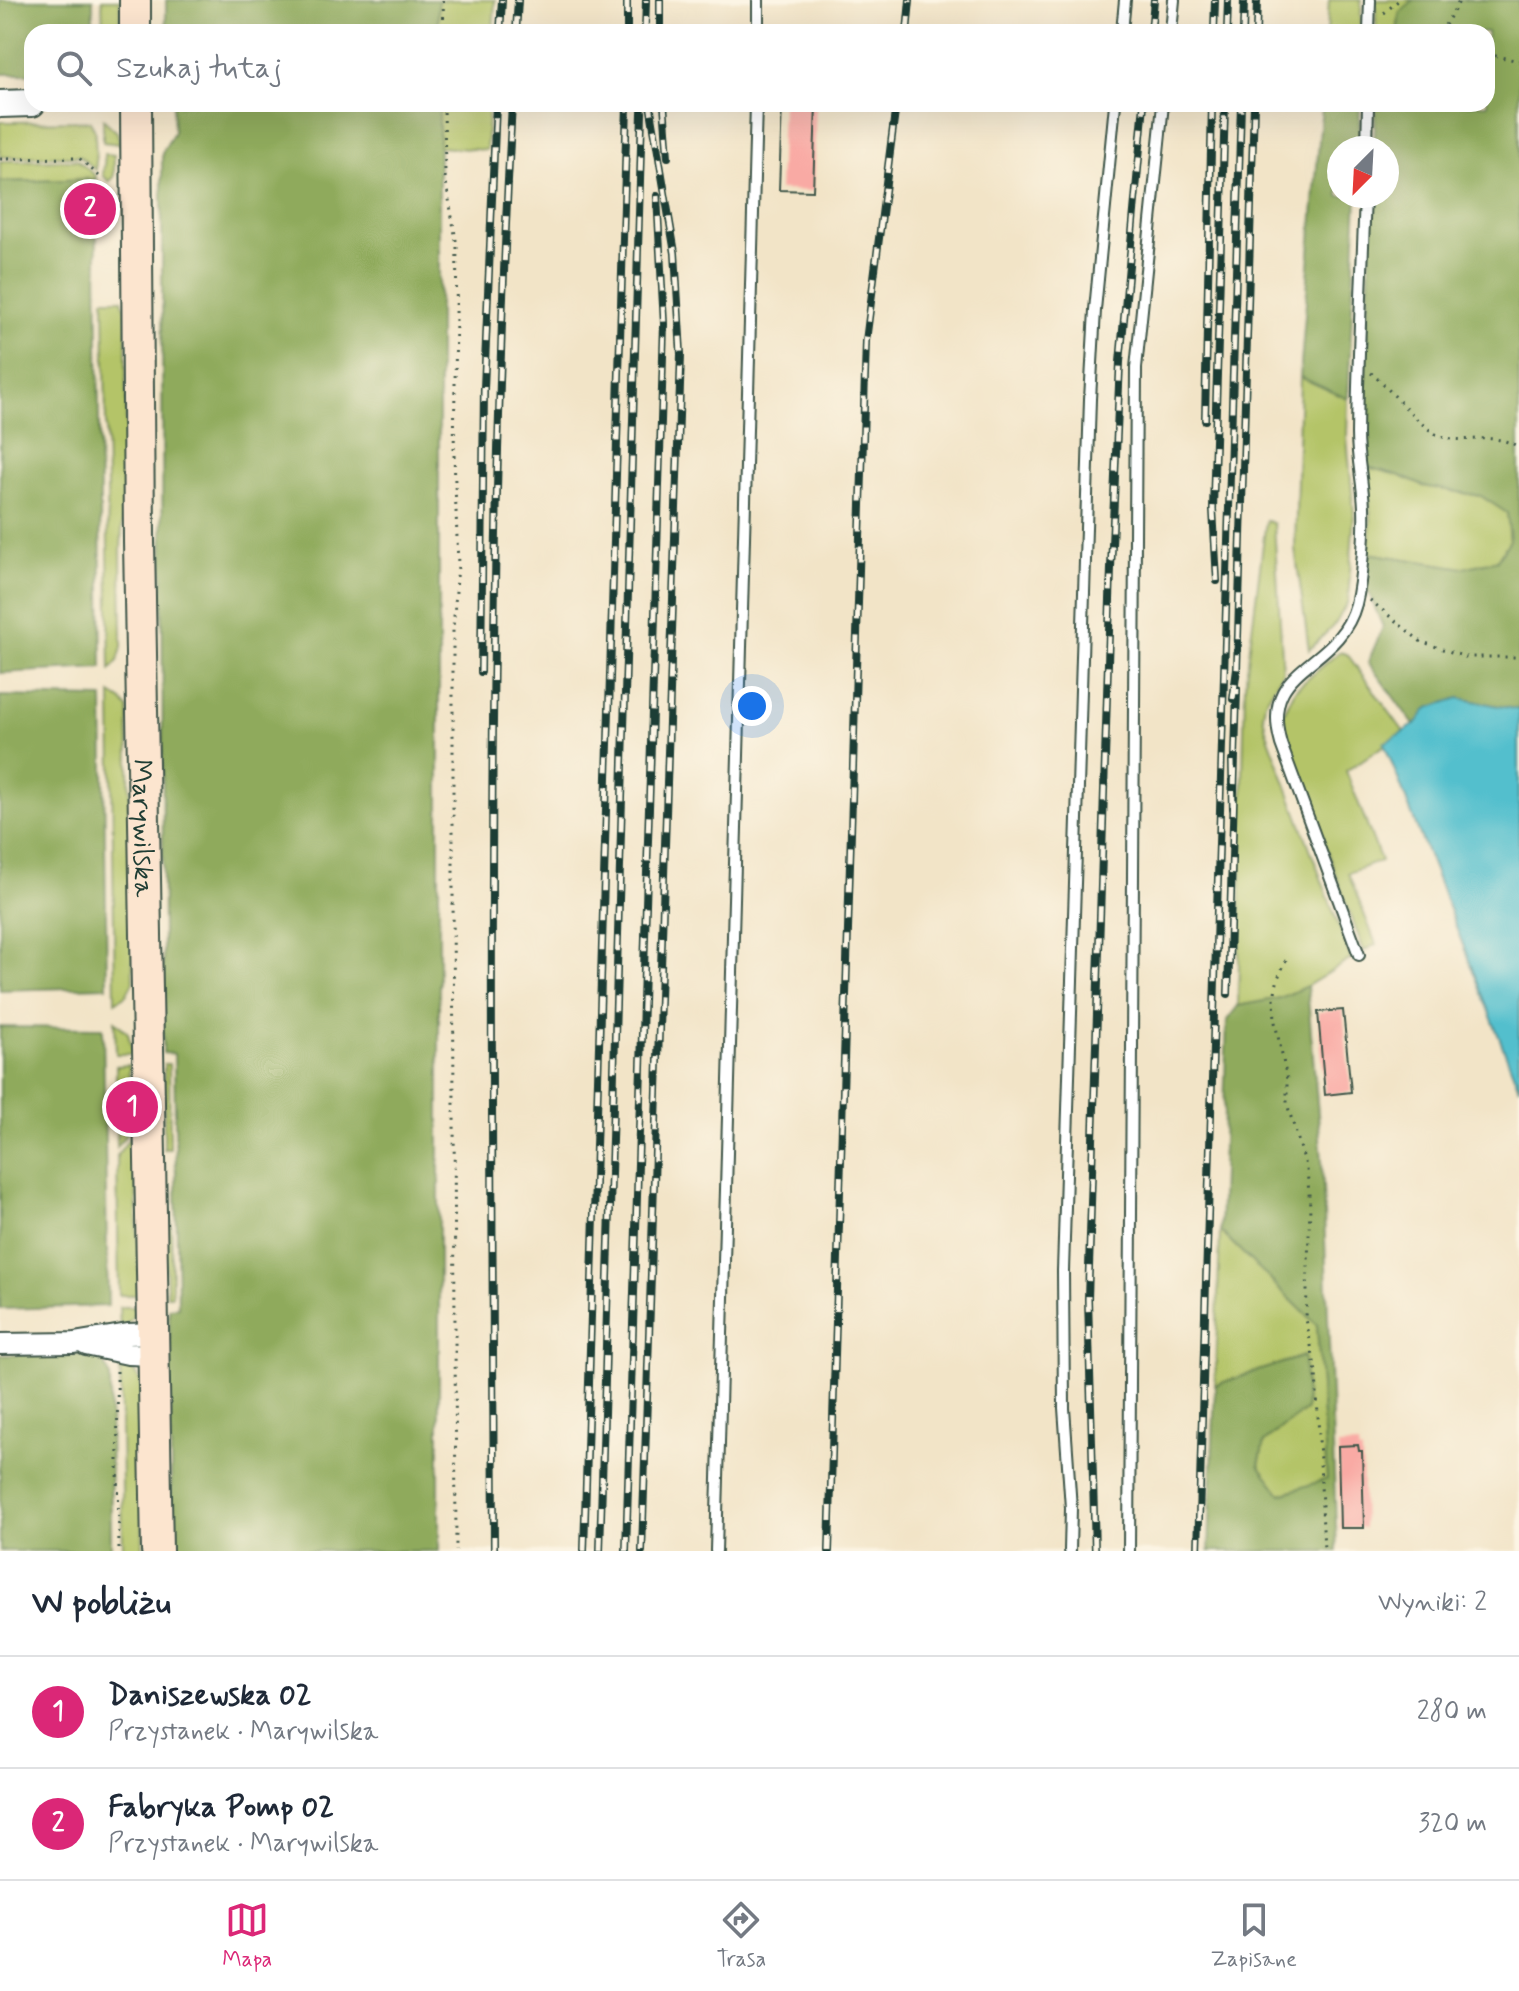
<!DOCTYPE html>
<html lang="pl">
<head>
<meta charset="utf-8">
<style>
	:root { --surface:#fff; --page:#f6f6f7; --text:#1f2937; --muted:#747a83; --line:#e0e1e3; --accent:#db2777 }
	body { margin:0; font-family:Mynerve,sans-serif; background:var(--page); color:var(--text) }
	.compass { position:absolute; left:1327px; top:136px; width:72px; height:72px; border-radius:50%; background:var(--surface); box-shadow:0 8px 32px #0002; rotate:204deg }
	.you { position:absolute; left:752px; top:706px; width:28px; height:28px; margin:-20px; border:6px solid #fff; border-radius:50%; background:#1a73e8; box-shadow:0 0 0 12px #1a73e833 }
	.badge { display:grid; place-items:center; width:52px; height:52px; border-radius:50%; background:var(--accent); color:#fff; font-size:26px; font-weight:700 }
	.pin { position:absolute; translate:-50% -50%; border:4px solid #fff; box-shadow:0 2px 8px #0006 }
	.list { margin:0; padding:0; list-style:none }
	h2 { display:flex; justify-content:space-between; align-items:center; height:104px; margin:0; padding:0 32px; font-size:34px }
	h2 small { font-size:26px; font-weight:400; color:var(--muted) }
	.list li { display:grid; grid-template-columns:52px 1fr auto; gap:24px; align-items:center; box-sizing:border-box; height:112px; padding:0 32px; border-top:2px solid var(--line) }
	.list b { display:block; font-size:30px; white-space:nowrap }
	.list p { margin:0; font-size:26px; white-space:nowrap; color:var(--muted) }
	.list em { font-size:26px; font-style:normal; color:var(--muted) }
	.icon { flex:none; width:44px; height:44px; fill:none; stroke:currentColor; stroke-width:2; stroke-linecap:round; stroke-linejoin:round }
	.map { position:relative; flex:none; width:1519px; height:1551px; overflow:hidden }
	.search { position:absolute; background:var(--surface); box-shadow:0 8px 32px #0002; left:24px; right:24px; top:24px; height:88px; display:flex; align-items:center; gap:20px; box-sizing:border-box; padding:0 28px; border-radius:24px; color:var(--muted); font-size:30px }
	.sheet { height:328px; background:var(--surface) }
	nav { display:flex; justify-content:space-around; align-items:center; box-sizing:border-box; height:112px; border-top:2px solid var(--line); background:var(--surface); font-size:22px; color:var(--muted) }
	nav a { display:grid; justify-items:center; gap:4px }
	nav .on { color:var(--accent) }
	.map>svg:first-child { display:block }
	.green { fill:#b4c467; stroke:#6a804e; stroke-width:2 }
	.forest { fill:#8faa5c; stroke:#577448; stroke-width:2 }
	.water { fill:#53bfcd; stroke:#397e80; stroke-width:2 }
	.building { fill:#f9aaa4 }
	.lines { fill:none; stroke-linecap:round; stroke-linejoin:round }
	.service-casing { stroke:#3f564a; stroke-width:14 }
	.minor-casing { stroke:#3f564a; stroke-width:24 }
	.tertiary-casing { stroke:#3f564a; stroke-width:30 }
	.secondary-casing { stroke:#3f564a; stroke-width:34 }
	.path { stroke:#3f564a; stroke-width:3; stroke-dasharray:2 6; stroke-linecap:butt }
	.service { stroke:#fff; stroke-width:10 }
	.minor { stroke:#fff; stroke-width:20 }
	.tertiary { stroke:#fff; stroke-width:26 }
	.secondary { stroke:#fce5cf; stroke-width:30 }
	.rail-casing { stroke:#1f3d34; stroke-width:8 }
	.rail { stroke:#fcf5e5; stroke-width:5; stroke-dasharray:15; stroke-linecap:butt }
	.labels { text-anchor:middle; stroke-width:7; stroke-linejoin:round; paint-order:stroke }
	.street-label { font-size:28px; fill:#1f3d34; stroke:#fcf5e5 }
</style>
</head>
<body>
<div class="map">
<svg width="1519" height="1551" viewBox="0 0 1519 1551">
	<rect width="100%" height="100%" fill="#fcf5e5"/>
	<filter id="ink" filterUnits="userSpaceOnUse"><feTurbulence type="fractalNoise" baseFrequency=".0125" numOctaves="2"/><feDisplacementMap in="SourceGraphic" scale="16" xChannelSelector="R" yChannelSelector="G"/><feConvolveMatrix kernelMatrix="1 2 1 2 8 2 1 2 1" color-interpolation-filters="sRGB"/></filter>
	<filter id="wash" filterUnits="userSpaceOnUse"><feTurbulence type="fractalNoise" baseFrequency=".006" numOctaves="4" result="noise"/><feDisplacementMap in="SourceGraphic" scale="32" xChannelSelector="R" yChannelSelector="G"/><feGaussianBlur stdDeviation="1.8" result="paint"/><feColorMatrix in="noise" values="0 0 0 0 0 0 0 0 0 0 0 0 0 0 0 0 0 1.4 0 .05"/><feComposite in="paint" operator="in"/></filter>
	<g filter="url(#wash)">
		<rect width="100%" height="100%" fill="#f2e4c7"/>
		<path class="green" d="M 102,0 L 120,0 L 120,32 L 103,32 Z
			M 438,0 L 495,0 L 493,32 L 438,32 Z
			M 1329,0 L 1361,0 L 1361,32 L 1327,32 Z
			M 1376,0 L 1413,0 L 1400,12 L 1397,32 L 1376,32 Z
			M 439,104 L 489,104 L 486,150 L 439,147 Z
			M 103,119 L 117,132 L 120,144 L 103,142 Z
			M 90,121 L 95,131 L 96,170 L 79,156 L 0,157 L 0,122 Z
			M 105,154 L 114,155 L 114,177 L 109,182 L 103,175 Z
			M 77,160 L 96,176 L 96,179 L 0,182 L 0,161 Z
			M 104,299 L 122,299 L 126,314 L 126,449 L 121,549 L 122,647 L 118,661 L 110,670 Z
			M 1300,377 L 1348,399 L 1347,438 L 1354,514 L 1348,601 L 1336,623 L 1309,650 L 1295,549 Z
			M 1367,467 L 1398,475 L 1423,486 L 1481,496 L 1507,513 L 1510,540 L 1497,560 L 1464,568 L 1368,553 L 1371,521 Z
			M 1266,520 L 1274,524 L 1283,672 L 1265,702 L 1263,715 L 1266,730 L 1351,959 L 1307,986 L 1281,998 L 1238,1006 L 1245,685 Z
			M 1339,652 L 1347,654 L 1404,732 L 1346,771 L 1381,861 L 1348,873 L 1376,944 L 1364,951 L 1308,800 L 1281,718 L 1295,690 Z
			M 111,694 L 121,700 L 128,709 L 133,982 L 126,995 L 115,1002 Z
			M 115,1021 L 128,1033 L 133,1054 L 116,1054 Z
			M 164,1064 L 169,1064 L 170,1149 L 164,1149 Z
			M 129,1065 L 129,1130 L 117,1147 L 116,1066 Z
			M 135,1131 L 139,1295 L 119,1295 L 117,1155 Z
			M 165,1212 L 171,1212 L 172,1295 L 167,1295 Z
			M 1220,1231 L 1317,1325 L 1327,1480 L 1281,1494 L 1259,1465 L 1264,1442 L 1306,1409 L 1303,1356 L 1215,1385 Z
			M 119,1307 L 139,1307 L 130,1321 L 120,1328 Z
			M 120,1361 L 132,1369 L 141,1382 L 143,1551 L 123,1551 Z"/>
		<path class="forest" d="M 0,0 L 93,0 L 93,32 L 32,32 L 32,74 L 0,74 Z
			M 166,0 L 438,0 L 438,32 L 166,32 Z
			M 1413,0 L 1519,0 L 1519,710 L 1459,698 L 1414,725 L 1368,662 L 1383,627 L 1366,586 L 1368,553 L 1464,568 L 1497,560 L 1510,540 L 1507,513 L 1481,496 L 1423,486 L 1398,475 L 1367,467 L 1364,408 L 1372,196 L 1387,196 L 1387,148 L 1374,148 L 1376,104 L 1487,104 L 1487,32 L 1397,32 L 1400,12 Z
			M 173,104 L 439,104 L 439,1551 L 172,1551 L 169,1308 L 178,1307 L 174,1054 L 163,1053 L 162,153 L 174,132 Z
			M 1322,104 L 1360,104 L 1359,148 L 1339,148 L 1339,196 L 1357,196 L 1348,399 L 1300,377 Z
			M 96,179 L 102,668 L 0,673 L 0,182 Z
			M 0,696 L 103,698 L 107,987 L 0,990 Z
			M 1307,986 L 1322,1160 L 1337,1551 L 1209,1551 L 1215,1385 L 1304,1356 L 1306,1409 L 1264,1442 L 1259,1465 L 1281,1494 L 1327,1479 L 1317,1325 L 1220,1231 L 1227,1020 L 1238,1006 L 1280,998 Z
			M 0,1027 L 103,1028 L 108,1306 L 0,1309 Z
			M 0,1355 L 93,1355 L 104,1364 L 110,1375 L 111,1551 L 0,1551 Z"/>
		<path class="water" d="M 1459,698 L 1519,710 L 1519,1088 L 1384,743 L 1416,724 L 1428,708 Z"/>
		<g id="blocks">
			<path class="building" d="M 782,104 L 816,104 L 813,191 L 779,190 Z
				M 1343,1010 L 1351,1092 L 1325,1095 L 1318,1012 Z
				M 1358,1445 L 1359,1451 L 1362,1451 L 1364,1528 L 1340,1528 L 1338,1446 Z"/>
		</g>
	</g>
	<g filter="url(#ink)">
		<use href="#blocks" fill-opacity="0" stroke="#3f564a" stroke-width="2"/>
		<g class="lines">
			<g class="service-casing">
				<path id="service" d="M 758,32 L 758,0
					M 1122,32 L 1125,0
					M 1171,32 L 1174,0
					M 1369,32 L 1370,0
					M 1367,148 L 1368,104
					M 1359,955 L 1281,744 C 1258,663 1338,671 1356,604 C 1362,580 1365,533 1364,507 C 1363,483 1357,459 1357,434 C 1358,355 1362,275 1365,196
					M 716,1551 L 756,104
					M 1070,1551 L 1071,1508 L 1064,1408 L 1063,1271 L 1090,399 L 1095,310 L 1115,104
					M 1129,1551 L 1136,368 L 1163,104"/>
			</g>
			<g class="minor-casing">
				<path id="minor" d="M 0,1344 L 74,1343 L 128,1334 L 154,1333
					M 86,1345 L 128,1354 L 154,1355"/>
			</g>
			<g class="tertiary-casing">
				<path id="tertiary" d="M 0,104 L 32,103"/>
			</g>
			<g class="secondary-casing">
				<g id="secondary">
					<path d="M 135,0 L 135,32"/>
					<path id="s1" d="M 136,104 L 139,542 L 157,1551"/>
				</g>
			</g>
			<path class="path" d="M 443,0 L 444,32
				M 1384,13 L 1399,0
				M 1441,32 L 1460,0
				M 1487,54 L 1519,61
				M 444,104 L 445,176 L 457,246 L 454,455 L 458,565 L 453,629 L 453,888 L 456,1551
				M 0,159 L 79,158 L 99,176
				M 1371,373 C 1390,388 1421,429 1440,436 C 1468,446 1489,430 1519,447
				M 1370,600 L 1420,641 L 1465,657 L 1519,657
				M 1286,960 L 1278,978 L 1274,997 L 1275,1022 L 1287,1079 L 1287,1104 L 1307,1169 L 1310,1206 L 1306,1319 L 1316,1372 L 1324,1551
				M 117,1371 L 119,1551"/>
			<use href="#service" class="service"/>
			<use href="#minor" class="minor"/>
			<use href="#tertiary" class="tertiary"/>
			<use href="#secondary" class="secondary"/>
			<g class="rail-casing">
				<path id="rail" d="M 627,0 L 627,32
					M 660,0 L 660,32
					M 500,32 L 502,0
					M 516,32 L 518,0
					M 645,32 L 646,0
					M 907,32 L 910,0
					M 1151,32 L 1154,0
					M 1214,32 L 1215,0
					M 1227,32 L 1228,0
					M 1243,32 L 1244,0
					M 1256,32 L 1257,0
					M 664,104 L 668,157
					M 1205,420 L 1212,104
					M 1217,581 L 1213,509 L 1225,104
					M 481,672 L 484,388 L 496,104
					M 1233,699 L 1237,669 L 1254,104
					M 1232,761 L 1233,809
					M 1228,994 L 1237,689
					M 494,1551 C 492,1069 485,586 512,104
					M 584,1551 L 627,104
					M 600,1551 L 642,112
					M 626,1551 L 664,324 L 657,196
					M 642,1551 L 681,354 L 675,253 L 650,104
					M 829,1551 L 866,341 L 896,104
					M 1095,1551 L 1088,1299 L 1111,568 L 1120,362 L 1144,104
					M 1198,1551 L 1241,104"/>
			</g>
			<use href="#rail" class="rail"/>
		</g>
	</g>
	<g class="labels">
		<g class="street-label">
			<text dy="10" stroke="none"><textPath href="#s1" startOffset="724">Marywilska</textPath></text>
		</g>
	</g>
</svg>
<svg class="compass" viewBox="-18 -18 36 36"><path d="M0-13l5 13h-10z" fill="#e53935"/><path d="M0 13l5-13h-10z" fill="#747a83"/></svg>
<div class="you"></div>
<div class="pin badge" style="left:132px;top:1107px">1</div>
<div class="pin badge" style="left:90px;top:209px">2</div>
<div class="search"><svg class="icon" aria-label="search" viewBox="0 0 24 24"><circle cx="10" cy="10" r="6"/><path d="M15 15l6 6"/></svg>Szukaj tutaj</div>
</div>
<section class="sheet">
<h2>W pobliżu<small>Wyniki: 2</small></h2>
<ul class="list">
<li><span class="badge">1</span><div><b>Daniszewska 02</b><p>Przystanek · Marywilska</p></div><em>280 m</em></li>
<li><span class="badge">2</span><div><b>Fabryka Pomp 02</b><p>Przystanek · Marywilska</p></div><em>320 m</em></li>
</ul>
</section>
<nav>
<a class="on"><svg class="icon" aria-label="map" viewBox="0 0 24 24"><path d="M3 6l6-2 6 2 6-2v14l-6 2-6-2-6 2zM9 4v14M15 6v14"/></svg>Mapa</a>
<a><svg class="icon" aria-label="directions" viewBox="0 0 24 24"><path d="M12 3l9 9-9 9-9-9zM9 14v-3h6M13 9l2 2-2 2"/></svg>Trasa</a>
<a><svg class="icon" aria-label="saved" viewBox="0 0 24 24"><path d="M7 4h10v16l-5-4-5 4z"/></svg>Zapisane</a>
</nav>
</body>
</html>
